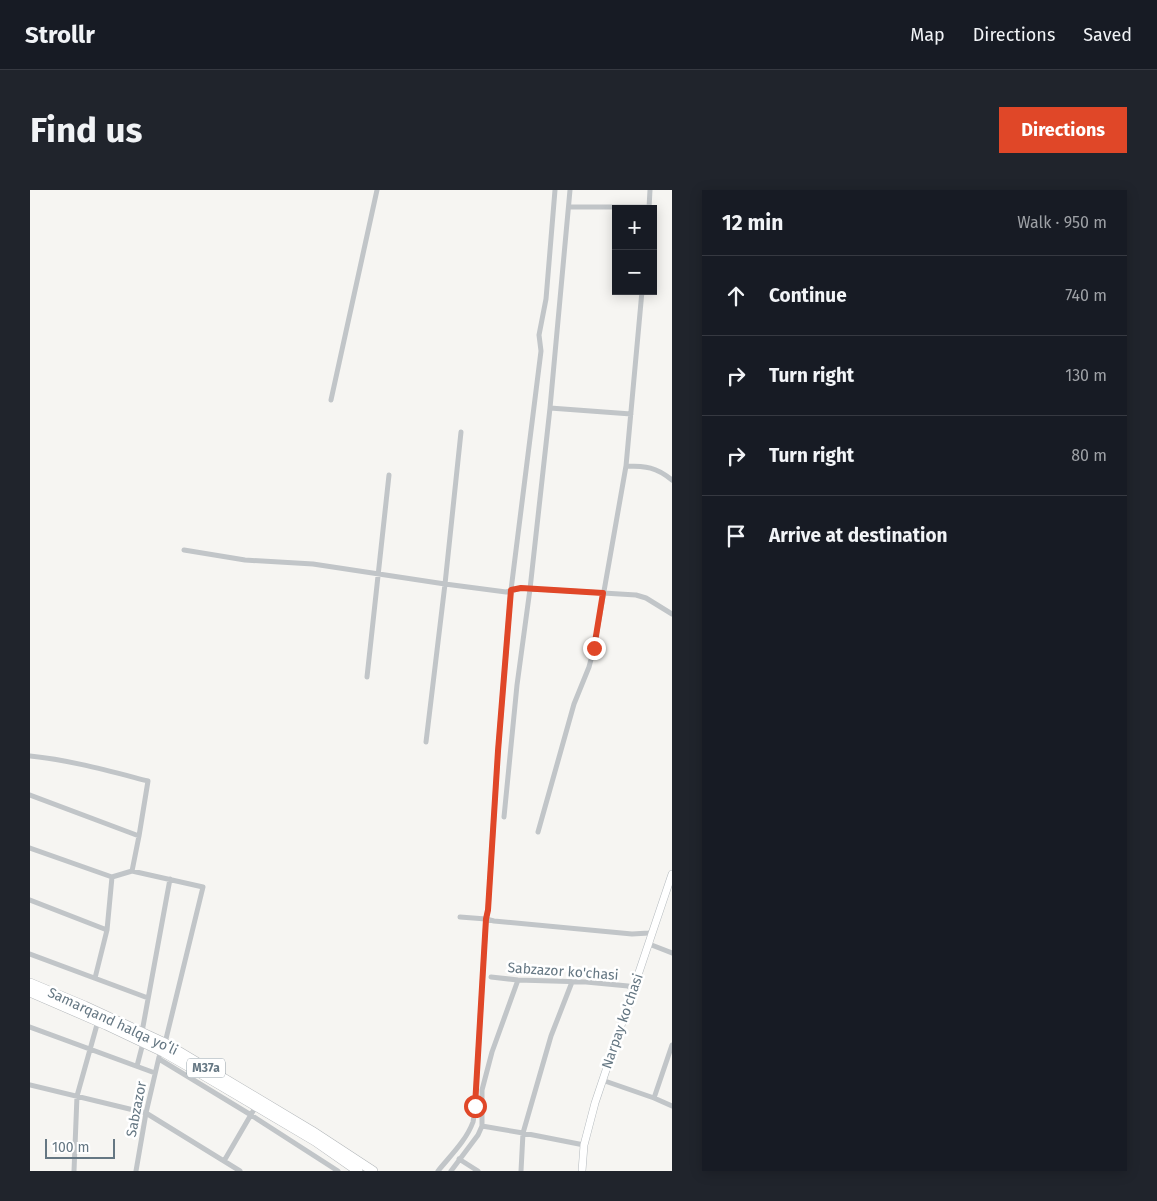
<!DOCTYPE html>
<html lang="en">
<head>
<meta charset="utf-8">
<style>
	:root { --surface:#171b24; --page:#20242c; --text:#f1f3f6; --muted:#9ea1a6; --line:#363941; --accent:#e04728 }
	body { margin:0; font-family:"Fira Sans",sans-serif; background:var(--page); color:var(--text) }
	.controls { position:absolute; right:15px; top:15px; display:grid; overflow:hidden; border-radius:0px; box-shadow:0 2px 12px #0003 }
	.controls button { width:45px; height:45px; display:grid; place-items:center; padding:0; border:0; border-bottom:1px solid var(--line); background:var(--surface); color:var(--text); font:25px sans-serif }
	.scale { position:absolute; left:15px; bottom:12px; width:70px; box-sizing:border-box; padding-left:5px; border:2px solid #657783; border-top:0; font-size:14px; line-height:18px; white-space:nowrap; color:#657783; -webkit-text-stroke:4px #fff; paint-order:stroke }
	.stop { position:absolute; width:15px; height:15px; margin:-11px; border:4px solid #e04728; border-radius:50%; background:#fff }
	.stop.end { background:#e04728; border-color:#fff; box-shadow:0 1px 5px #0008 }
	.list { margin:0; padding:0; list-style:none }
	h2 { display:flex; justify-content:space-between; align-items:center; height:65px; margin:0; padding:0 20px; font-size:21px }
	h2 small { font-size:16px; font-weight:400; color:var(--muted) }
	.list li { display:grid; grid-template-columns:32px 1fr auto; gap:15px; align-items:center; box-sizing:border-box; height:80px; padding:0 20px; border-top:1px solid var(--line) }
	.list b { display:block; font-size:19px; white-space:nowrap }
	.list em { font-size:16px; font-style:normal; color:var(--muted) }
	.icon { flex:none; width:28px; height:28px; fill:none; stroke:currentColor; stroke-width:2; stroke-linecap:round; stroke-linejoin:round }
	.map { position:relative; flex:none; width:642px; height:981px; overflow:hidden; border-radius:0px }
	header { display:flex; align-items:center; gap:30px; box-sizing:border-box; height:70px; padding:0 25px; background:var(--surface); border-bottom:1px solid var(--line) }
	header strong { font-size:24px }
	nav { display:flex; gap:28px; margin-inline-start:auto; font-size:18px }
	.intro { display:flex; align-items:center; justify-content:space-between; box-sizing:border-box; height:120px; padding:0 30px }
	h1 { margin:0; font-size:35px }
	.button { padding:12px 22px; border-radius:0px; background:var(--accent); color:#fff; font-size:18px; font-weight:700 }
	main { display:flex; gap:30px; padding:0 30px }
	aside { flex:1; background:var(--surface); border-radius:0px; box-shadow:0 2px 12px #0003 }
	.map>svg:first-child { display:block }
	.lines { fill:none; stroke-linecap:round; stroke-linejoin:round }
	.secondary-casing { stroke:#b3b9bd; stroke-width:8 }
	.highway-casing { stroke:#b2b6b9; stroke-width:10 }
	.street { stroke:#c1c5c8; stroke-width:5 }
	.secondary { stroke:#fff; stroke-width:7 }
	.highway { stroke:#fff; stroke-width:9 }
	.route { stroke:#e04728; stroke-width:6 }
	.labels { text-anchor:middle; stroke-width:5; stroke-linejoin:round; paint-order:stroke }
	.shield { fill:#fff; stroke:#93a0a8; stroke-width:1 }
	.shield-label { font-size:12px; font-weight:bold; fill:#657783 }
	.street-label { font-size:14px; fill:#657783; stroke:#fff }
</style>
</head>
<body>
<header>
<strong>Strollr</strong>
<nav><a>Map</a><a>Directions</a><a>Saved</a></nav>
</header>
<div class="intro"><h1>Find us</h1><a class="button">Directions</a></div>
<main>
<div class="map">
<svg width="642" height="981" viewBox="0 0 642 981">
	<rect width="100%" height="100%" fill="#f6f5f2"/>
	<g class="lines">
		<g class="secondary-casing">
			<path id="secondary" d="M 552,981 L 554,955 L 565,913 L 642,684"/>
		</g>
		<g class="highway-casing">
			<path id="highway" d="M 0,793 L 55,816 L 135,853 L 282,941 L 343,981
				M 0,802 L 76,835 L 133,862 L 168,882 L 285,951 L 328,981"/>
		</g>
		<path class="street" d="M 539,17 L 619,17
			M 619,18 L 620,0
			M 301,210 L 347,0
			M 520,218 L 601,224
			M 596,276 C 616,276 626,277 642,290
			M 154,360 L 215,370 L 283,374 L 415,394 L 476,402 L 491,398 L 606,405 L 616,408 L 642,424
			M 337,487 L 359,285
			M 396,552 L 415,394 L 431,242
			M 0,566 C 40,570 79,581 118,591 L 109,646 L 102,681 L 173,697 L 135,853
			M 0,605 L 109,646
			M 474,627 L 487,495 L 500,399 L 520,218 L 540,0
			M 508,642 L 544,514 L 559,477 L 564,458 L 596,276 L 612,101
			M 0,658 L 82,687
			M 0,710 L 77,740
			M 430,727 L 456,729 L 464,731 L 602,744 L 619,743 L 623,741
			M 619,754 L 642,763
			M 0,764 L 118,808
			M 461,787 L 488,790 L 556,792 L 598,796 L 603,799
			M 65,788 L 77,740 L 82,687 L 102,681
			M 0,837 L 125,883
			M 112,842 L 140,689
			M 129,869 L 221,925 L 308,981
			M 107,876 L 113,853
			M 572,890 L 624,908 L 642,916
			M 0,895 L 116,923 L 210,981
			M 624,908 L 642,855
			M 452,936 L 493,943 L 554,955
			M 429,969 L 448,981
			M 194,971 L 226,916
			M 44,981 L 47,906 L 68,831
			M 106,981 L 116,923 L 129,867
			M 408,981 C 420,966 436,951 443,932 C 444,927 445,921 445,916 L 456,729 L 458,720 L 468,561 L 481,400 L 511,161 L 509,145 L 516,109 L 525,0
			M 421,981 L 448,945 L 452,936 L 452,900 L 462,862 L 488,790
			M 491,981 L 493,943 L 521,846 L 542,792"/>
		<use href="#secondary" class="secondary"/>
		<use href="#highway" class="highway"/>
	</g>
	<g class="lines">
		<path class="route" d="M 445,916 L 456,729 L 458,720 L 468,561 L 481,400 L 491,398 L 573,403 L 564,458"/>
	</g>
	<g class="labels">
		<rect class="shield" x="157" y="868.5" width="38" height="19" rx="4"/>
		<g class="shield-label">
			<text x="176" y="882">M37a</text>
		</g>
		<g class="street-label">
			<text transform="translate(533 781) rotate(4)" y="5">Sabzazor ko'chasi</text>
			<text transform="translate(83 831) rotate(25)" y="5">Samarqand halqa yoʻli</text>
			<text transform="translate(592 831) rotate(-71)" y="5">Narpay ko'chasi</text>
			<text transform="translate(106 919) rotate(-79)" y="5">Sabzazor</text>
		</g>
	</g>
</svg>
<div class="controls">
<button>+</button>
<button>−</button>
</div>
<div class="scale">100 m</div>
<div class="stop" style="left:445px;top:916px"></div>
<div class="stop end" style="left:564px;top:458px"></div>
</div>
<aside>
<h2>12 min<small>Walk · 950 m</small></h2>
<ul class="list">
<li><svg class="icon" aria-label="ahead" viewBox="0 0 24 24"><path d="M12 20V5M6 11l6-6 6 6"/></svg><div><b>Continue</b></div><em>740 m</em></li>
<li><svg class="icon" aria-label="right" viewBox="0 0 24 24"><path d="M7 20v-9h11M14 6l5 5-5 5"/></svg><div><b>Turn right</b></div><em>130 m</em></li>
<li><svg class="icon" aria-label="right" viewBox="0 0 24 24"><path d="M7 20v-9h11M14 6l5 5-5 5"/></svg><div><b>Turn right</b></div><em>80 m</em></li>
<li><svg class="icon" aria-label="arrive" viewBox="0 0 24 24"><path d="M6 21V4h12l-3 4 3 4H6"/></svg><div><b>Arrive at destination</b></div></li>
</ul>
</aside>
</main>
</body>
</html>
